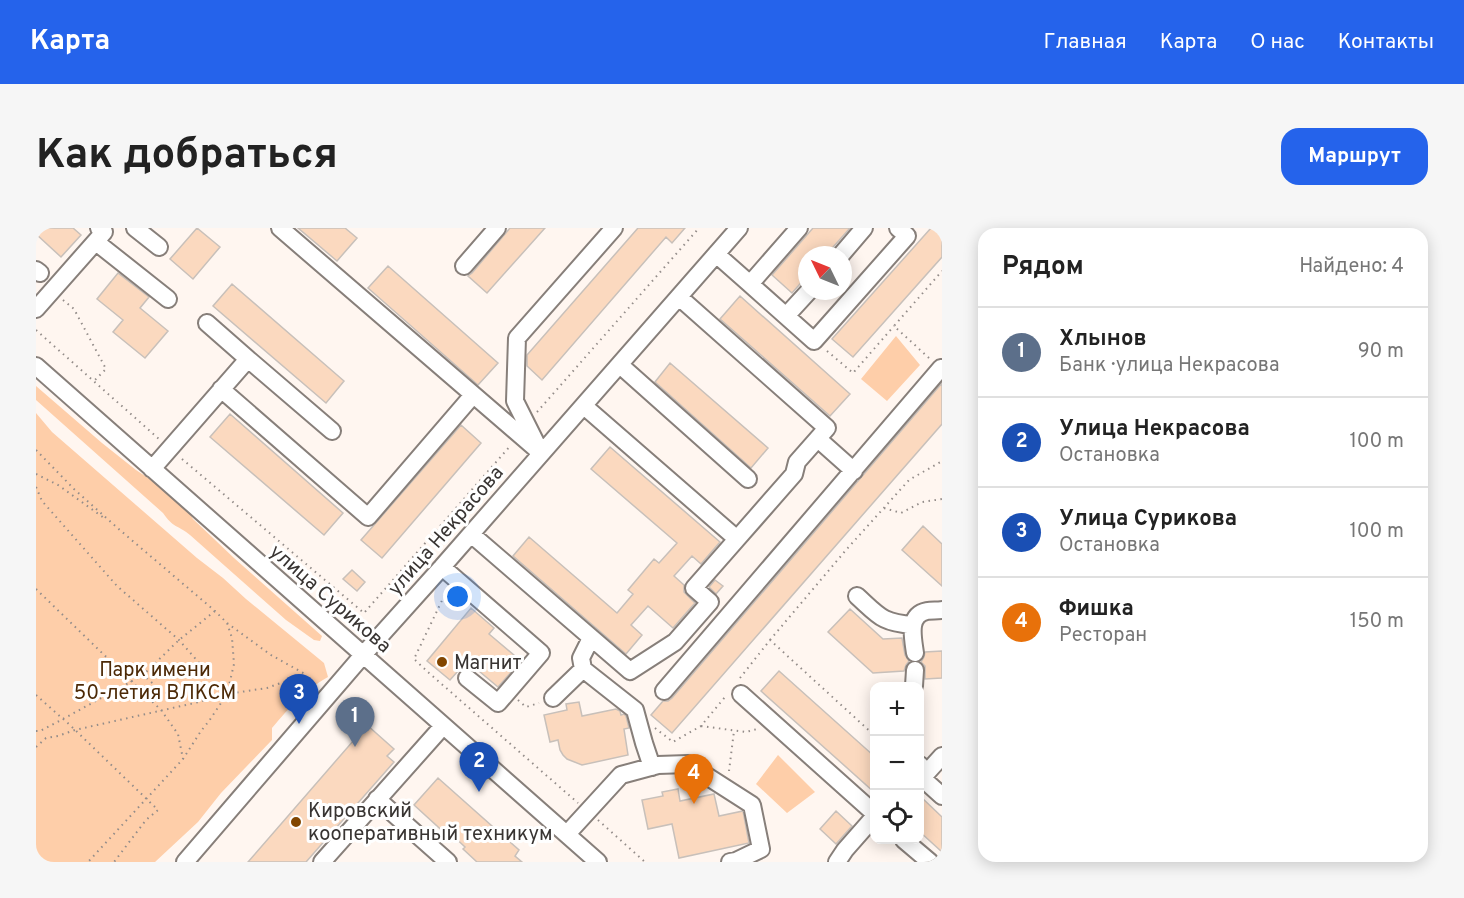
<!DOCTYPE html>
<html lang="ru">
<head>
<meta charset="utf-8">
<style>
	:root { --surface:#fff; --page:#f6f6f6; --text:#222; --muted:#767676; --line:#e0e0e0; --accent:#2563eb }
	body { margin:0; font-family:Overpass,sans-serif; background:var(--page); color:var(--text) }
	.controls { position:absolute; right:18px; bottom:18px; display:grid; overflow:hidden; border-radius:12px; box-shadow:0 3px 15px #0003 }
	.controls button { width:54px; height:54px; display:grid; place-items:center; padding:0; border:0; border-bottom:2px solid var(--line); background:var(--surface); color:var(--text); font:30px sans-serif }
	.compass { position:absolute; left:762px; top:18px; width:54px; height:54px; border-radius:50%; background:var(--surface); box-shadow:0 3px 15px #0003; rotate:313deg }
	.you { position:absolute; left:422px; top:369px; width:21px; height:21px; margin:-15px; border:4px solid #fff; border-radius:50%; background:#1a73e8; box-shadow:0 0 0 9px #1a73e833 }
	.badge { display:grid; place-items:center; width:39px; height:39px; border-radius:50%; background:var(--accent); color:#fff; font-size:20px; font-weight:700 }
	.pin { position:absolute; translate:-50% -50px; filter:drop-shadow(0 2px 3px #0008) }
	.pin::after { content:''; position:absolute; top:32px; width:21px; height:18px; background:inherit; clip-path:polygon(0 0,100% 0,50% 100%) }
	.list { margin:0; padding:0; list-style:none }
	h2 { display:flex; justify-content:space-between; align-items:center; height:78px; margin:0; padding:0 24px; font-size:26px }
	h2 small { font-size:20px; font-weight:400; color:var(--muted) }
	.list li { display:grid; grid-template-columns:39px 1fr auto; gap:18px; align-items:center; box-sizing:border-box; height:90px; padding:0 24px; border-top:2px solid var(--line) }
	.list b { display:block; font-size:22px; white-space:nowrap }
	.list p { margin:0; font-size:20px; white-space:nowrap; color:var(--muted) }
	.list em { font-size:20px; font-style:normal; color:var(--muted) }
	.icon { flex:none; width:33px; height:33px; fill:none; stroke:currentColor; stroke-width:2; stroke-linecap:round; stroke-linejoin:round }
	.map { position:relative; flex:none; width:906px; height:634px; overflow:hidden; border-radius:18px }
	header { display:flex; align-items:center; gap:36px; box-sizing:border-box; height:84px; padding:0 30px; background:var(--accent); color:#fff }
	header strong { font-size:28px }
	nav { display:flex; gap:33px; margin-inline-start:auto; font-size:21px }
	.intro { display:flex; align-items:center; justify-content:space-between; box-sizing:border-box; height:144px; padding:0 36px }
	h1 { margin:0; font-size:42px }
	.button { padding:15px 27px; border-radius:18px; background:var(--accent); color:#fff; font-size:21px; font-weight:700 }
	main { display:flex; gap:36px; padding:0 36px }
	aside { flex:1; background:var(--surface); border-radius:18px; box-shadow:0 3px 15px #0003 }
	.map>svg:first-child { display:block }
	.green { fill:#fecea9 }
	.building { fill:#fbd9bf; stroke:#c8c0ba; stroke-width:1.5 }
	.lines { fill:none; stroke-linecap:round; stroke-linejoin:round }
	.minor-casing { stroke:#877f7a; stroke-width:20 }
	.path { stroke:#938c89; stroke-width:2; stroke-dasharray:1.5 4.5; stroke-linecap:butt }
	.minor { stroke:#fff; stroke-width:16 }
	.poi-dot { fill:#824600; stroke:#fff; stroke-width:2 }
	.labels { text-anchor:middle; stroke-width:6; stroke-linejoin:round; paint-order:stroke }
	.street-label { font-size:20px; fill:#383432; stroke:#fff }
	.poi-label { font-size:20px; fill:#383432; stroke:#fff; text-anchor:start }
	.park-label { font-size:20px; fill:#4c2906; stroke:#fff }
</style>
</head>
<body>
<header>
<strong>Карта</strong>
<nav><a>Главная</a><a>Карта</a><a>О нас</a><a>Контакты</a></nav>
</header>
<div class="intro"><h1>Как добраться</h1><a class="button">Маршрут</a></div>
<main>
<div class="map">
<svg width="906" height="634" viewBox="0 0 906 634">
	<rect width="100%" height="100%" fill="#fff6f0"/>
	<path class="green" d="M 860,108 L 884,137 L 851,173 L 825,151 Z
		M 0,158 L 66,215 L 100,242 L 141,269 L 150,279 L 157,291 L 198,330 L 286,408 L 284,413 L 278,412 L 250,392 L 154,307 C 142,297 137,300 127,285 L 0,172 Z
		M 0,185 L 16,204 L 161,330 L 187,350 L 210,371 L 288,435 L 292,449 C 266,464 255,478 236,500 L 236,512 L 185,565 L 162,594 L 119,634 L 0,634 Z
		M 742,527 L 779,564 L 751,585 L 720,556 Z"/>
	<path class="building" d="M 0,0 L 37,0 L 45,7 L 25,29 L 0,6 Z
		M 161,0 L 184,19 L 157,51 L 134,31 Z
		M 262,0 L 309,0 L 321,10 L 301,33 Z
		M 474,0 L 509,0 L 451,65 L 432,48 L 436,45 Z
		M 602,0 L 649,0 L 636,15 L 630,9 L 506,152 L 491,138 L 491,127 Z
		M 777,0 L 814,0 L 790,27 L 771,27 L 771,48 L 756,65 L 736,47 Z
		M 895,0 L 898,0 L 906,7 L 906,29 L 817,129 L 796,111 Z
		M 352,38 L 462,135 L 442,157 L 332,60 Z
		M 82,45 L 113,69 L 104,80 L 132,103 L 109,130 L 77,104 L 87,92 L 61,71 Z
		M 196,56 L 308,153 L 290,175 L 177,78 Z
		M 704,68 L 814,166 L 794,188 L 684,91 Z
		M 634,135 L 732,220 L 715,240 L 619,154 Z
		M 906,155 L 906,196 L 636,505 L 615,487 L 627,473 L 632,473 L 636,470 Z
		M 194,186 L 307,285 L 288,307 L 174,209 Z
		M 425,197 L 445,215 L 346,330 L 325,312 Z
		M 574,219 L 684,314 L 665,336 L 656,328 L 638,348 L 648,357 L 648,364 L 659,375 L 637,400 L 612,378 L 595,397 L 606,407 L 590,426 L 477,328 L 493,309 L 581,385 L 597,366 L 592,362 L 618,331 L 623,335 L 641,315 L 555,241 Z
		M 887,298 L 906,316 L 906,358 L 866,322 Z
		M 316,342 L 329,354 L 321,363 L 307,351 Z
		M 679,352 L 687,358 L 680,366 L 673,359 Z
		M 435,380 L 458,400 L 453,406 L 485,433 L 462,459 L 431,433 L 414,452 L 391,433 Z
		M 814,381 L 847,411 L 866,410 L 869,427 L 873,433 L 870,437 L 868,443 L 837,445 L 792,404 Z
		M 906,423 L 906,450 L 889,451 L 889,438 L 885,434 L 888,429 L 889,424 Z
		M 743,443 L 838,528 L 838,564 L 725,463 Z
		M 543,474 L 546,488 L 580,481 L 584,483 L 585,487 L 588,486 L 590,488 L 593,500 L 588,501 L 592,527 L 546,537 L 531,531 L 527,527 L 524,522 L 522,512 L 514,514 L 508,487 L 531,482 L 530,476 Z
		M 331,497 L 358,521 L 351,528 L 358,534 L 270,634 L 212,634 Z
		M 402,550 L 483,622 L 479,628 L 486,634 L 441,634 L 427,621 L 429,619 L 413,604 L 411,607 L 378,577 Z
		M 642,561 L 644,573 L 678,566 L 683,588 L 707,583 L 713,615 L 643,630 L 636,596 L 612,601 L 606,572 L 627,568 L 626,564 Z
		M 884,568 L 906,589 L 906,624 L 884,604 Z
		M 800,583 L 816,598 L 800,616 L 784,601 Z"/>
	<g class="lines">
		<g class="minor-casing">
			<path id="minor" d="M 99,0 L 123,19
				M 244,0 L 505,225
				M 60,14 L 132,71
				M 680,26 L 714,56 L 763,0
				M 805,27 L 828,0
				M 428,38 L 461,0
				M 0,42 L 4,45
				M 714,56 L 778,113 L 871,8 L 862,0
				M 643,69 L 791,200 L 761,234 L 758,246 L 701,311
				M 0,81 L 68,4 L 63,0
				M 750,88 L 773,63
				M 212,131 L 296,203
				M 584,137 L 712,251
				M 0,138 L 562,634
				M 185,161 L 332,289 L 437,167
				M 782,211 L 818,243
				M 502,219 L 479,173 L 481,110 L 578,0
				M 116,241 L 212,131 L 171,95
				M 435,306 L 594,443 L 639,414 L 674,374 L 658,360 L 701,311 L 548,178
				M 406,339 L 505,425 L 462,475 L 431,450
				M 821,368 C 843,388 846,395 877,397
				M 555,410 L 545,430 L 547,441 L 599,482 L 608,515 L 616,539
				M 879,425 C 877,410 871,387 891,383 C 896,382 901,383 906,382
				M 878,458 L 879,442
				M 628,463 L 905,140
				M 705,466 L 838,585
				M 517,470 L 547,441
				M 884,537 L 886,550 L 906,568
				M 886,550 L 906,528
				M 341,571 L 412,634
				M 531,606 L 585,547 L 622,537 L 652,536 L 716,577 L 725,621 L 700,633 L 694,634
				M 868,612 L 894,634
				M 149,634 L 327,427 L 406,339 L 703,0
				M 286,634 L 407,498
				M 801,634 L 809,622 L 838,589"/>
		</g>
		<path class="path" d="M 27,72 L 38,81 L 70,141 L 58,153
			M 0,102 L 123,211
			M 791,123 L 817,145 L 858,98
			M 893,130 L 858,98 L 906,43
			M 501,184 L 663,0
			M 0,222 L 38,261 L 85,303 L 179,383 L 191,395 L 196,410 L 198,436 L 191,466 L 173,493 L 165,503 L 147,531 L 52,634
			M 146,231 L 328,385 L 475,217
			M 0,246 L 22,257 L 68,290
			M 0,259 L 6,273 L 81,358 L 143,412 L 165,437 L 172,452 L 158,463 L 128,465 L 107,447
			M 848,280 L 865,285 L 886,274 L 906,271
			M 0,361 L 125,482 L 142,506 L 147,531
			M 411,362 L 378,431 L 393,445 L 542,575
			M 191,395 L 235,427 L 269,446
			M 734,412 L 810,322 L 873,252 L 906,233
			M 704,450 L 734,412 L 838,507
			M 0,467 L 35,498 L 122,582 L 110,592 L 78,634
			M 482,472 L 490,479 L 503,475
			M 665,498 L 710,504 L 721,501
			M 619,500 L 637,514 L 665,498 L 689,469
			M 0,503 L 4,503 L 27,491 L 107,447 L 143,412 L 179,383
			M 0,519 L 10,510 L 22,508 L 39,502 L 163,474 L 191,466 L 231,460 L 269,446
			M 693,543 L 698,503
			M 562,592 L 609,634"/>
		<use href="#minor" class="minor"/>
	</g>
	<g class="poi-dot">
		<circle cx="406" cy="434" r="6"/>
		<circle cx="260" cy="594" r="6"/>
	</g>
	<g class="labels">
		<g class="street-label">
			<text transform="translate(409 302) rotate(-49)" y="7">улица Некрасова</text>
			<text transform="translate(295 370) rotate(41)" y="7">улица Сурикова</text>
		</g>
		<g class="poi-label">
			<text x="418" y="441">Магнит</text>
			<text x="272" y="589">Кировский<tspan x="272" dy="23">кооперативный техникум</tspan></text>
		</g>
		<g class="park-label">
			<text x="119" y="448">Парк имени<tspan x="119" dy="23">50-летия ВЛКСМ</tspan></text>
		</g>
	</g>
</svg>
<div class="controls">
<button>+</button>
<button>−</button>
<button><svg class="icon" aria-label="locate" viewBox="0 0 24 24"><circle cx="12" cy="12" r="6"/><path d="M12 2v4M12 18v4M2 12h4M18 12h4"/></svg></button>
</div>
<svg class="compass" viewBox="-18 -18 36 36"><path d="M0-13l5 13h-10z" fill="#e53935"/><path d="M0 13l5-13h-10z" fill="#767676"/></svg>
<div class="you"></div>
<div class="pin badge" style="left:319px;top:519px;background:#5c6f8a">1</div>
<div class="pin badge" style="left:443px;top:564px;background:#1a4fb4">2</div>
<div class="pin badge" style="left:263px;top:496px;background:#1a4fb4">3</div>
<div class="pin badge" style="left:658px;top:576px;background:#e8710a">4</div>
</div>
<aside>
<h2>Рядом<small>Найдено: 4</small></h2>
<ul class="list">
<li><span class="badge" style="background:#5c6f8a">1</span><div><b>Хлынов</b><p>Банк · улица Некрасова</p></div><em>90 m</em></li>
<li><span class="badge" style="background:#1a4fb4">2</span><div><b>Улица Некрасова</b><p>Остановка</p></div><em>100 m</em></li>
<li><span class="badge" style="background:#1a4fb4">3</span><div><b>Улица Сурикова</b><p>Остановка</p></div><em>100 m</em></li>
<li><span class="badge" style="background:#e8710a">4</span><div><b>Фишка</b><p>Ресторан</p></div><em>150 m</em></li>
</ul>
</aside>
</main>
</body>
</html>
